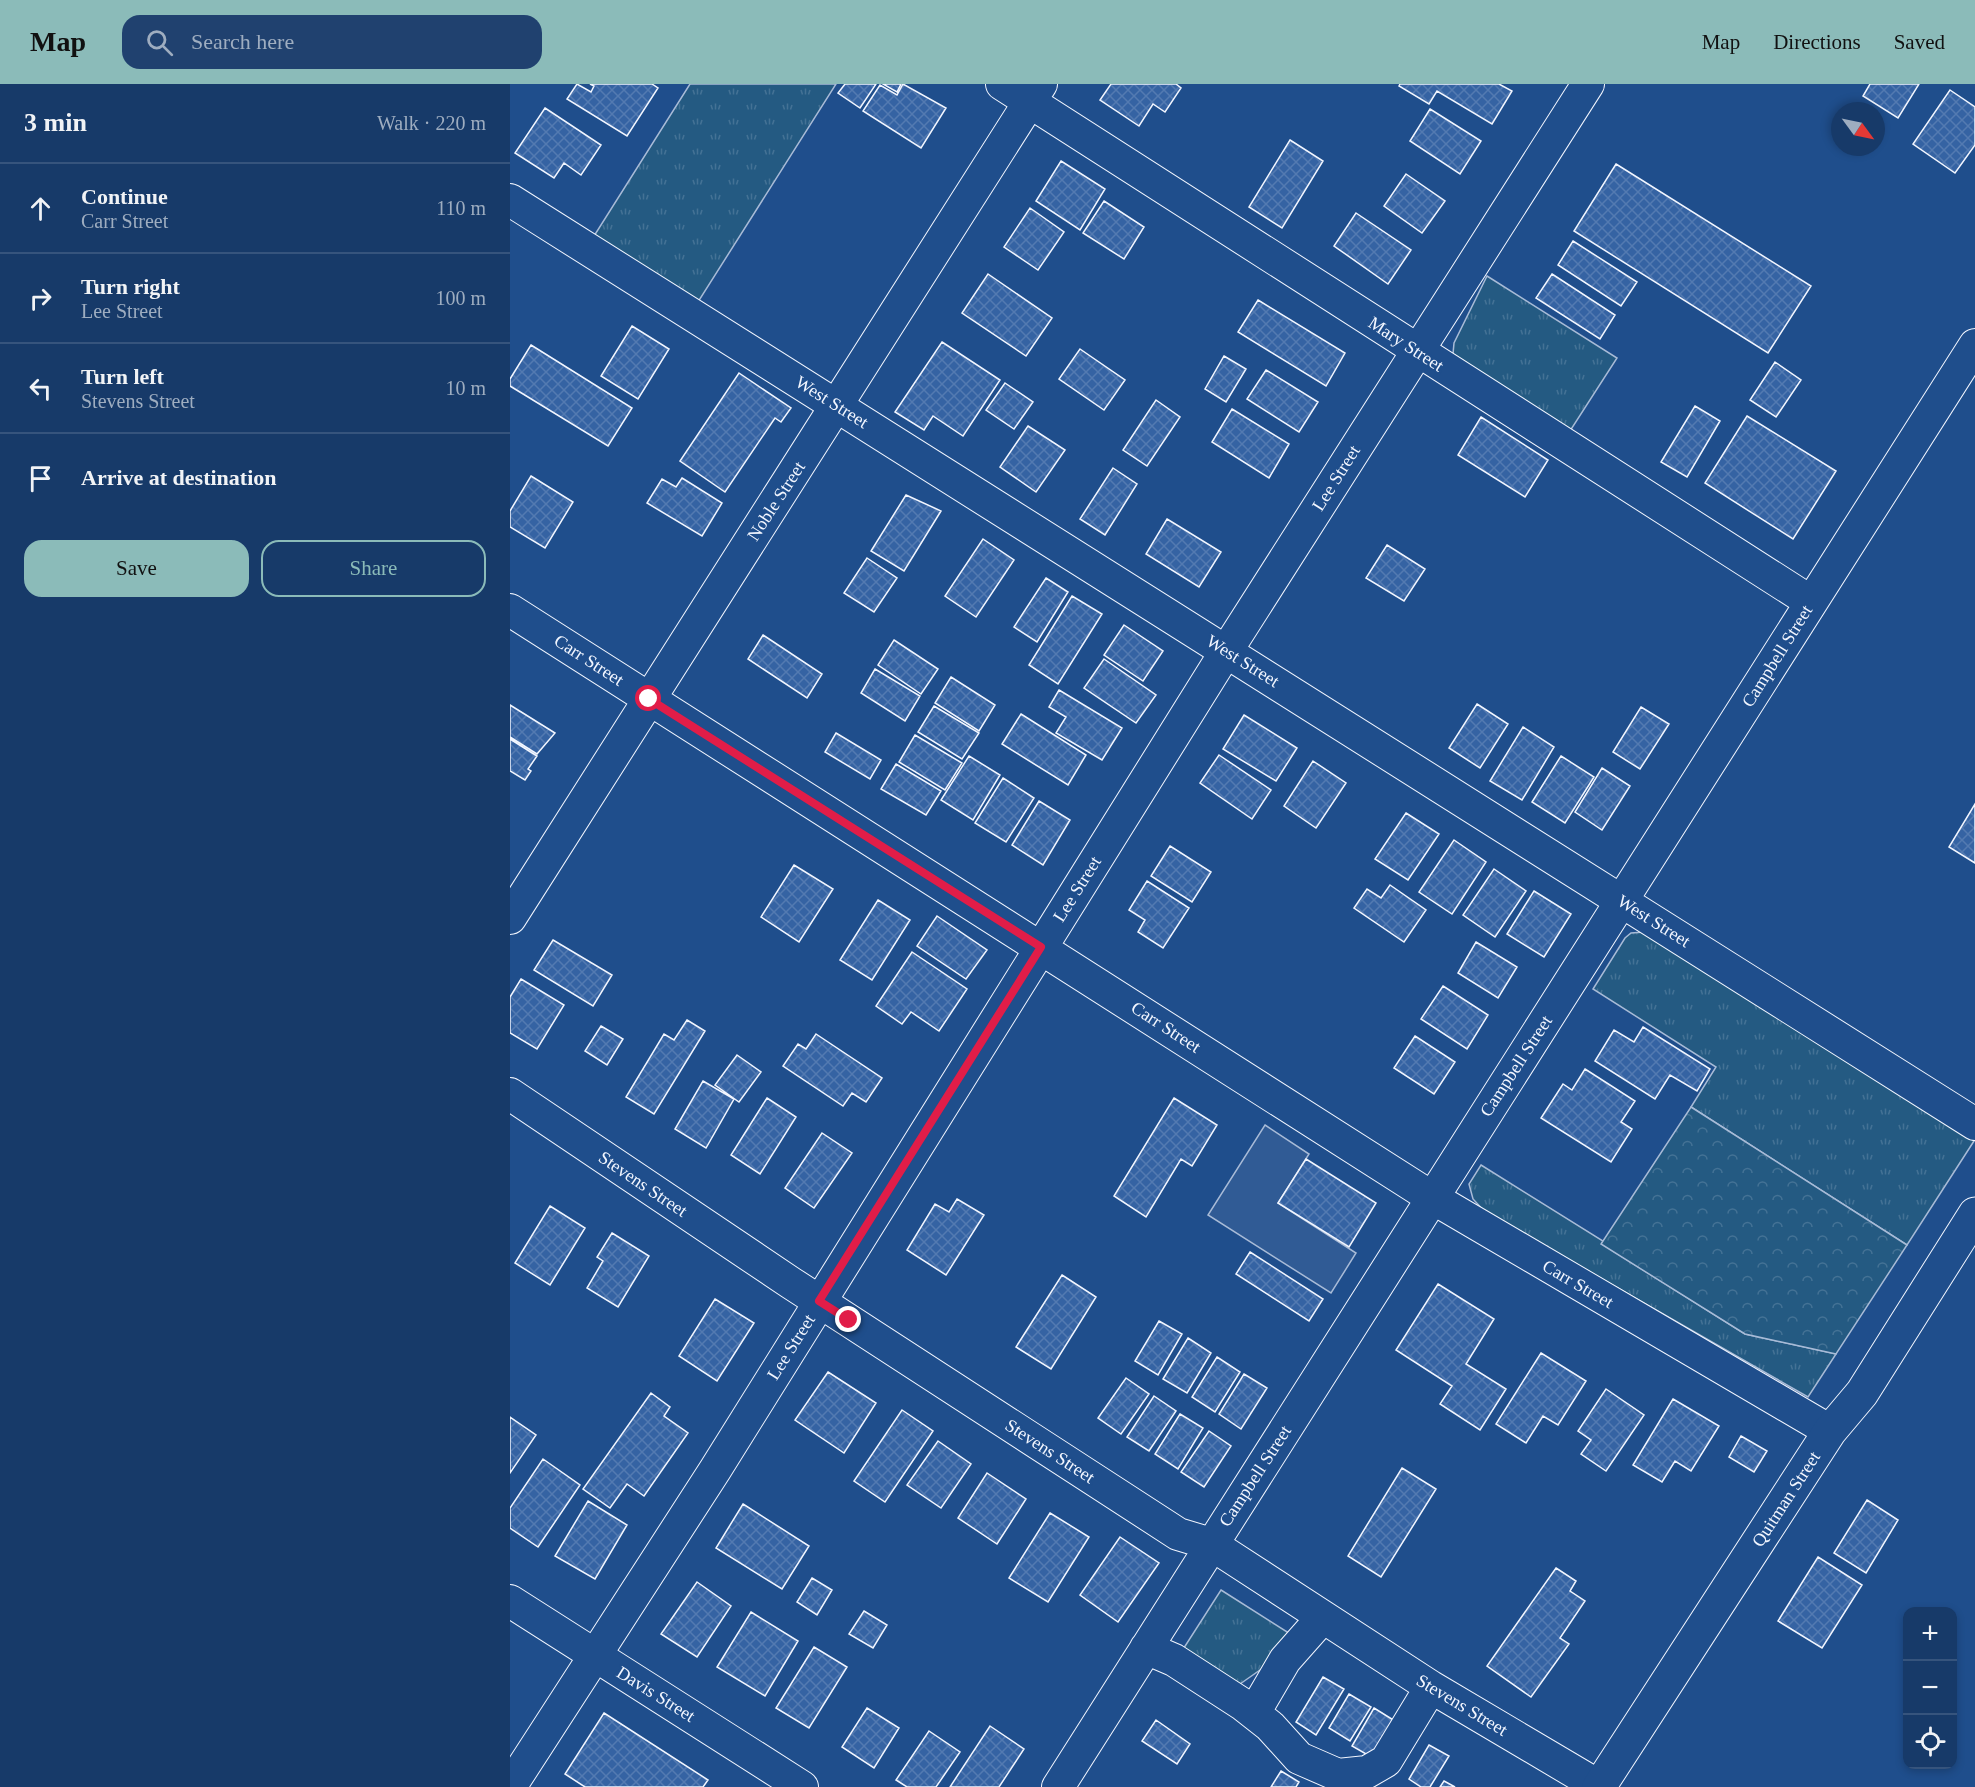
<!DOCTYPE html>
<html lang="en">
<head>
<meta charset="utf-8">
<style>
	:root { --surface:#173a69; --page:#20416f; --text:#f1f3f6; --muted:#9eadc0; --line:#36547d; --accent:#8bbbb9 }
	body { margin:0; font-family:"Times New Roman",serif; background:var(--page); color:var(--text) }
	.controls { position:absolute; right:18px; bottom:18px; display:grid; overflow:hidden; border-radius:12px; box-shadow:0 3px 9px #0003 }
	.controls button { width:54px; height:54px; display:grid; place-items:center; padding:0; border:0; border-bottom:2px solid var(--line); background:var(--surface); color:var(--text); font:30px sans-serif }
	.compass { position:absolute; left:1321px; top:18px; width:54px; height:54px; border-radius:50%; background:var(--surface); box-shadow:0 3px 9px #0003; rotate:123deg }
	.stop { position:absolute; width:18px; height:18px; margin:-14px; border:4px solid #e11d48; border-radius:50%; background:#fff }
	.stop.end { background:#e11d48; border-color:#fff; box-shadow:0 2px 6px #0008 }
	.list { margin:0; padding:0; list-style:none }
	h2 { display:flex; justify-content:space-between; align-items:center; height:78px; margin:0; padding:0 24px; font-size:26px }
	h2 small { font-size:20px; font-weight:400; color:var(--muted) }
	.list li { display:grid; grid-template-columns:39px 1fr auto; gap:18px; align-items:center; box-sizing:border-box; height:90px; padding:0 24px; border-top:2px solid var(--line) }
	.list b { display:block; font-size:22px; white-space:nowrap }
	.list p { margin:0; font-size:20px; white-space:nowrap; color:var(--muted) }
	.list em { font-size:20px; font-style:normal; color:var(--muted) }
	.actions { display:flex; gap:12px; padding:18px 24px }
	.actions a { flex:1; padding:14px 0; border:2px solid var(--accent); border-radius:18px; text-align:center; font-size:21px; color:var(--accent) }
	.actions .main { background:var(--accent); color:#111 }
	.icon { flex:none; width:33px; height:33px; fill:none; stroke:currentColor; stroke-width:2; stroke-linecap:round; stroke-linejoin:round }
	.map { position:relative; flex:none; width:1465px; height:1703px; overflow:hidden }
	header { display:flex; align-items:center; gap:36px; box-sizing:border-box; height:84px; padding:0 30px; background:var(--accent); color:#111 }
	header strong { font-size:28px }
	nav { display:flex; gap:33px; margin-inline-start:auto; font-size:21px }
	.search { width:420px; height:54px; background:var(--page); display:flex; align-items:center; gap:15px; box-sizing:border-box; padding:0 21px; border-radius:18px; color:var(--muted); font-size:22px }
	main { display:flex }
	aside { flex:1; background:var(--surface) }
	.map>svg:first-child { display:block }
	.grass { fill:url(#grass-tufts); stroke:#a8bbd7; stroke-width:1.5 }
	.forest { fill:url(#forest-crowns); stroke:#a8bbd7; stroke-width:1.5 }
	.parking { fill:#305b95; stroke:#a8bbd7; stroke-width:1.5 }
	.building { fill:url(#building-cross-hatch); stroke:#f2f6ff; stroke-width:1.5 }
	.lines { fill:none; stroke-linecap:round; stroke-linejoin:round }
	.minor-casing { stroke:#f2f6ff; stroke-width:34 }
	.major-casing { stroke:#f2f6ff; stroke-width:35 }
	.minor { stroke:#1f4e8c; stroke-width:32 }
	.major { stroke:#1f4e8c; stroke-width:33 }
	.route { stroke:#e11d48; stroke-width:8 }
	.labels { text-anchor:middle; stroke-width:4.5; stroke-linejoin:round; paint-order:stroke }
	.street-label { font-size:18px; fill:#f2f6ff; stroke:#1f4e8c }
</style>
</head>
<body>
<header>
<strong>Map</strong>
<div class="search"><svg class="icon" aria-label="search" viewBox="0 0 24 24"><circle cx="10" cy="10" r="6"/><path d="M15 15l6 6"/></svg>Search here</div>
<nav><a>Map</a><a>Directions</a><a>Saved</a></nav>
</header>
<main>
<aside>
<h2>3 min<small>Walk · 220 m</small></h2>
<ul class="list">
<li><svg class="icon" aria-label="ahead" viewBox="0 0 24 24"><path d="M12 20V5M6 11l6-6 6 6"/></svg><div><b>Continue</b><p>Carr Street</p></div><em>110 m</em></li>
<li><svg class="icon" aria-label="right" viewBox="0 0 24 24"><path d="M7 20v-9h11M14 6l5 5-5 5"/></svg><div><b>Turn right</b><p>Lee Street</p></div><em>100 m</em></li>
<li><svg class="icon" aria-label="left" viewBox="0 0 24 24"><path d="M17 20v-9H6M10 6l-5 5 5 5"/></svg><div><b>Turn left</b><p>Stevens Street</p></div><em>10 m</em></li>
<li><svg class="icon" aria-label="arrive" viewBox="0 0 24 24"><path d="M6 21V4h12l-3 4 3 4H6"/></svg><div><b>Arrive at destination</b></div></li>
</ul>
<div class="actions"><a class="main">Save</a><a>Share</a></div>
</aside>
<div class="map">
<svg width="1465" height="1703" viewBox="0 0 1465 1703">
	<defs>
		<pattern id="grass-tufts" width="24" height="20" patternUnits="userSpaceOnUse" patternTransform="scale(1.5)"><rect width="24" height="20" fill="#245a82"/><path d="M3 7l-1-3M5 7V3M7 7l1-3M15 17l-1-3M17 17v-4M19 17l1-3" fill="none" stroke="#447295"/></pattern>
		<pattern id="forest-crowns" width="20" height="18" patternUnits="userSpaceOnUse" patternTransform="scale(1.5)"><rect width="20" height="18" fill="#245a82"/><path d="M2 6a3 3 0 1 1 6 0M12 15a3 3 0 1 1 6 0" fill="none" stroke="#447295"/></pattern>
		<pattern id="building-cross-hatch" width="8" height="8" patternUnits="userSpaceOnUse" patternTransform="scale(1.5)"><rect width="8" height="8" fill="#3563a3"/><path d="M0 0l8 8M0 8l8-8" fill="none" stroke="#537ab1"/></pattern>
	</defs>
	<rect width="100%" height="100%" fill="#1f4e8c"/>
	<path class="grass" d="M 180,0 L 326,0 L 188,218 L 84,152 Z
		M 977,192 L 1107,274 L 1060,347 L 943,270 L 944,259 Z
		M 1135,848 L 1450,1044 L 1464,1057 L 1397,1161 L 1181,1023 L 1206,983 L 1083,905 L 1115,854 L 1121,849 Z
		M 971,1081 L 1093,1157 L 1092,1160 L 1235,1250 L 1326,1270 L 1298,1313 L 975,1128 L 963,1115 L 959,1100 Z
		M 711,1506 L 785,1553 L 760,1579 L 730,1600 L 716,1595 L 670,1570 Z"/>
	<path class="forest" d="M 1181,1023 L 1397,1161 L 1326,1270 L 1235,1250 L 1091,1160 Z"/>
	<path class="parking" d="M 755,1041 L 799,1070 L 768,1119 L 846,1169 L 821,1209 L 698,1131 Z"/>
	<path class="building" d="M 67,0 L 81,8 L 84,2 L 80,0 L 142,0 L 148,4 L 117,52 L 57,15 Z
		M 335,0 L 366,0 L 350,24 L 328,9 Z
		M 373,0 L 391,0 L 387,8 Z
		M 393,0 L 436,24 L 411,64 L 353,27 L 370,1 L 387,11 Z
		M 601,0 L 666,0 L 671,4 L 655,28 L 643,20 L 629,42 L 590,16 Z
		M 890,0 L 989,0 L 1002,7 L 982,40 L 927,7 L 919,20 L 889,2 Z
		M 1360,0 L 1409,0 L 1388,34 L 1353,12 Z
		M 1440,6 L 1465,23 L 1465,61 L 1445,89 L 1403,60 Z
		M 35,24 L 91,61 L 71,91 L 54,79 L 44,94 L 5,69 Z
		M 920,25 L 971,57 L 950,90 L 900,57 Z
		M 780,56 L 813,77 L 772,144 L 739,123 Z
		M 551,77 L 595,105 L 570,146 L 526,117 Z
		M 1106,80 L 1301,202 L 1258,269 L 1064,147 Z
		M 896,90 L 935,117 L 912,149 L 874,122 Z
		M 594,117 L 634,143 L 614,175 L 573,149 Z
		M 520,124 L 554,148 L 528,186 L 494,163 Z
		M 846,129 L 901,166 L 878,200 L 824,162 Z
		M 1063,157 L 1127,198 L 1111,222 L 1048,181 Z
		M 478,190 L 542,234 L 516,272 L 452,229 Z
		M 1042,190 L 1105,231 L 1090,255 L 1026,214 Z
		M 748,216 L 835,269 L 816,302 L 728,248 Z
		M 122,242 L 159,265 L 128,315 L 91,292 Z
		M 432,258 L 490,296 L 453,352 L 423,332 L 414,346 L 385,328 Z
		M 21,261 L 122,324 L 98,362 L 0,302 L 0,295 Z
		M 570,265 L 615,296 L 594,326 L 549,295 Z
		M 714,272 L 736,285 L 716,318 L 695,305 Z
		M 1265,278 L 1291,296 L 1266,333 L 1240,316 Z
		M 756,286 L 808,318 L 789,348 L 737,315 Z
		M 229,289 L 281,324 L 271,338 L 265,334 L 215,408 L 170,377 Z
		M 495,299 L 523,318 L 504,345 L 476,326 Z
		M 646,316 L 670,333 L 637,382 L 613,366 Z
		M 1185,322 L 1210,337 L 1177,393 L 1151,378 Z
		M 722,325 L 779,360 L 759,394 L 702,358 Z
		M 1237,332 L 1326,387 L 1283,455 L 1195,399 Z
		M 971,333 L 1038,376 L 1015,413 L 948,371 Z
		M 518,342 L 555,366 L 526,408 L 490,383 Z
		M 603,384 L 627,400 L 595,451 L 570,435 Z
		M 21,392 L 63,418 L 35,464 L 0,443 L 0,427 Z
		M 172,394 L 212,419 L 192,452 L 137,419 L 152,395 L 166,403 Z
		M 396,411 L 431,427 L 394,487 L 361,467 Z
		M 657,435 L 711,468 L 689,503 L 636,470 Z
		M 473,455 L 504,476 L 466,533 L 435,512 Z
		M 877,461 L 915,485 L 894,517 L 856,494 Z
		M 357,474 L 387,494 L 364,528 L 334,509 Z
		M 536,494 L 558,508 L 527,558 L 504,543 Z
		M 562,512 L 592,530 L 548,600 L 519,581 Z
		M 614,541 L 653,567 L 633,597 L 594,571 Z
		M 253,551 L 312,590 L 297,614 L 238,575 Z
		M 384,556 L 428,585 L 411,610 L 368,581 Z
		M 594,575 L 646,611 L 626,639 L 574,604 Z
		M 365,585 L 410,612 L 395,637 L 351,609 Z
		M 441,593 L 485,621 L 469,647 L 425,619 Z
		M 549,606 L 612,644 L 592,676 L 546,649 L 556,633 L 539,623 Z
		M 967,620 L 998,640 L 970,684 L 939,664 Z
		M 0,621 L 45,649 L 27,670 L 0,653 Z
		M 424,622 L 469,649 L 452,675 L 408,648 Z
		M 1131,623 L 1159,640 L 1130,685 L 1103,668 Z
		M 511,630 L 576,671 L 558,701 L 492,660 Z
		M 734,631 L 787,664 L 766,697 L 713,665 Z
		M 1013,643 L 1044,663 L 1012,716 L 980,697 Z
		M 326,649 L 371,676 L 360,695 L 315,668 Z
		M 405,651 L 452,679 L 435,706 L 389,678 Z
		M 0,655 L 27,672 L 18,685 L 21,687 L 15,696 L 0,687 Z
		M 709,671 L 761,706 L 742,735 L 690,699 Z
		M 459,672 L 490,691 L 463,736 L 431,716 Z
		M 1051,672 L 1084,693 L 1055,739 L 1022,718 Z
		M 803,677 L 836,699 L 806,744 L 774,722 Z
		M 386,680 L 431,707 L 416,731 L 371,705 Z
		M 1092,684 L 1120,702 L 1092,746 L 1065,728 Z
		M 493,694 L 524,714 L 496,758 L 465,739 Z
		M 529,717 L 560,736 L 533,781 L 502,761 Z
		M 1465,720 L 1465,779 L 1439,763 Z
		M 896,729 L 929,750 L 898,796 L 865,775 Z
		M 944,756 L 976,778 L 942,830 L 909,808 Z
		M 660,762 L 701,788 L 682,818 L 641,792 Z
		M 284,781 L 323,805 L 289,858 L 251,833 Z
		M 984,785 L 1016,807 L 985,853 L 953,831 Z
		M 637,797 L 679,824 L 653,864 L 628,848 L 635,836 L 619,826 Z
		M 880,801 L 916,826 L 894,858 L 844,824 L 857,805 L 871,814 Z
		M 1024,807 L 1061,830 L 1034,873 L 997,850 Z
		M 368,816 L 400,836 L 362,896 L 330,876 Z
		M 427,832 L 477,866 L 456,895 L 407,862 Z
		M 43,856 L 102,891 L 83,922 L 24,886 Z
		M 966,858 L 1007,883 L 988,914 L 948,889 Z
		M 402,868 L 457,905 L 429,947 L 401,928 L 392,940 L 366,922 Z
		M 11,895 L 54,921 L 27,965 L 0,949 L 0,913 Z
		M 933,902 L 978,931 L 957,965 L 911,935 Z
		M 177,936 L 195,947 L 144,1030 L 116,1013 L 154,950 L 164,956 Z
		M 91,942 L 113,955 L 97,981 L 75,967 Z
		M 1133,943 L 1200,985 L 1187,1007 L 1160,991 L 1145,1015 L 1085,977 L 1104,946 L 1124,958 Z
		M 306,950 L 372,994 L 356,1018 L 342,1009 L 333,1022 L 273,982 L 288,960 L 296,965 Z
		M 905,952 L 945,978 L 924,1010 L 884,984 Z
		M 227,971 L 251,988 L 229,1018 L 205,1001 Z
		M 1075,985 L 1125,1017 L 1111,1038 L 1122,1045 L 1101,1078 L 1031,1034 L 1053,1000 L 1062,1006 Z
		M 193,997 L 224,1015 L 196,1064 L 165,1045 Z
		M 257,1014 L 286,1033 L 250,1090 L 221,1071 Z
		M 664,1014 L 707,1041 L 682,1082 L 671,1075 L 636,1133 L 604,1112 Z
		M 312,1049 L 342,1069 L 304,1124 L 275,1104 Z
		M 796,1075 L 866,1119 L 839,1163 L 768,1119 Z
		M 447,1115 L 474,1131 L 436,1191 L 397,1166 L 425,1120 L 439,1128 Z
		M 40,1122 L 75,1144 L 40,1201 L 5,1179 Z
		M 102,1149 L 139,1172 L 108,1223 L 77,1204 L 93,1177 L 87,1173 Z
		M 740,1168 L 813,1215 L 799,1237 L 726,1190 Z
		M 552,1191 L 586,1213 L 541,1285 L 506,1263 Z
		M 928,1200 L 984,1235 L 956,1280 L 996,1305 L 970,1346 L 930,1320 L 942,1302 L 886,1266 Z
		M 205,1215 L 244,1239 L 207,1297 L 169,1272 Z
		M 649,1237 L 672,1250 L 648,1291 L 625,1277 Z
		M 678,1254 L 701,1269 L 677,1309 L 653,1295 Z
		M 1031,1269 L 1076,1297 L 1048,1341 L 1033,1332 L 1016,1359 L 986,1340 Z
		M 707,1273 L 730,1288 L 705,1328 L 682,1313 Z
		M 318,1288 L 366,1319 L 334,1369 L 285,1336 Z
		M 734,1290 L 757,1304 L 731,1345 L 709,1330 Z
		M 616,1294 L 639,1310 L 611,1350 L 588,1334 Z
		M 1096,1305 L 1134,1331 L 1096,1387 L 1071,1370 L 1081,1356 L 1068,1347 Z
		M 141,1309 L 160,1323 L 154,1332 L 178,1349 L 134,1412 L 117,1400 L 100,1424 L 73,1405 Z
		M 644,1312 L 666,1327 L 639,1367 L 617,1353 Z
		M 1163,1315 L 1209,1342 L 1181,1387 L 1165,1377 L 1152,1398 L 1123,1381 Z
		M 392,1326 L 423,1347 L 375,1418 L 344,1397 Z
		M 670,1330 L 693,1344 L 668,1385 L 645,1370 Z
		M 0,1333 L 26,1351 L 0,1389 Z
		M 699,1347 L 721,1362 L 694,1403 L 671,1388 Z
		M 1231,1352 L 1257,1367 L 1244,1388 L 1219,1373 Z
		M 428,1357 L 461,1380 L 431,1424 L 397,1401 Z
		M 33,1375 L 70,1401 L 28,1463 L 0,1444 L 0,1424 Z
		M 892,1384 L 926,1405 L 871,1493 L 838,1472 Z
		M 477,1389 L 516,1415 L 487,1460 L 448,1434 Z
		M 1357,1416 L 1388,1436 L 1356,1489 L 1324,1469 Z
		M 78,1417 L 117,1441 L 85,1495 L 45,1472 Z
		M 233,1420 L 299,1462 L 272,1505 L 206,1464 Z
		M 540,1429 L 579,1453 L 538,1518 L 499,1494 Z
		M 610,1453 L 649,1479 L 608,1538 L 570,1511 Z
		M 1308,1473 L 1352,1501 L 1312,1564 L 1268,1537 Z
		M 1046,1484 L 1066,1497 L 1060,1507 L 1075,1517 L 1050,1554 L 1059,1560 L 1021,1613 L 977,1582 Z
		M 302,1494 L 322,1506 L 307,1531 L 287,1518 Z
		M 187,1498 L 221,1522 L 187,1573 L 151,1550 Z
		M 354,1527 L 377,1541 L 363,1564 L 339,1550 Z
		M 241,1528 L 288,1557 L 255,1612 L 207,1583 Z
		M 304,1563 L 337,1583 L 299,1644 L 266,1624 Z
		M 813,1593 L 834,1605 L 806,1651 L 786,1638 Z
		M 839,1610 L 861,1623 L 840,1657 L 819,1644 Z
		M 357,1624 L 389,1644 L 364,1684 L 332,1663 Z
		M 864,1624 L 885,1637 L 863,1674 L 842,1662 Z
		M 94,1629 L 198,1696 L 193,1703 L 75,1703 L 55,1690 Z
		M 646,1636 L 680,1660 L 667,1680 L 632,1657 Z
		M 480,1642 L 514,1665 L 489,1703 L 440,1703 Z
		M 419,1647 L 450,1668 L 426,1703 L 397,1703 L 386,1696 Z
		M 919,1661 L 939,1672 L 920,1703 L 911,1703 L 899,1695 Z
		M 771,1687 L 789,1698 L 786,1703 L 761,1703 Z
		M 934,1697 L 945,1703 L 930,1703 Z"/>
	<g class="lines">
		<g class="minor-casing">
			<path id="minor" d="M 492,0 L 1301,518
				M 0,116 L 1465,1040
				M 0,526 L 921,1113 L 1320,1347
				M 0,834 L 531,0
				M 0,1010 L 281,1199 L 668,1450 L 701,1460 L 921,1603 L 1090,1703
				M 0,1517 L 292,1703
				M 636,1564 L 664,1576 L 732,1620 L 760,1642 L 789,1674 L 828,1691 L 857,1688 L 876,1677 L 921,1603
				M 744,1629 L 775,1576 L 813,1533
				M 0,1703 L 205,1386 L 717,566 L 1078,0
				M 548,1703 L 1465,261"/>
		</g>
		<g class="major-casing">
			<path id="major" d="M 1089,1703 L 1320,1347 L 1352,1309 L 1465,1130"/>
		</g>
		<use href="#minor" class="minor"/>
		<use href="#major" class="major"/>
	</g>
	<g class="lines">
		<path class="route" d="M 139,615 L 531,863 L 309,1217 L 339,1236"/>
	</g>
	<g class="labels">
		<g class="street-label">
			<text transform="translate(896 260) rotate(33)" y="6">Mary Street</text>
			<text transform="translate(322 318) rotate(32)" y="6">West Street</text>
			<text transform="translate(826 394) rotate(-58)" y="6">Lee Street</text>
			<text transform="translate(266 417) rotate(-57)" y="6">Noble Street</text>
			<text transform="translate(1267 572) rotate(-58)" y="6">Campbell Street</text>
			<text transform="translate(79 576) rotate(33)" y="6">Carr Street</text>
			<text transform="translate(733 577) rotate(32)" y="6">West Street</text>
			<text transform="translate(567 805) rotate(-58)" y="6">Lee Street</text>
			<text transform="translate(1144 837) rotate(32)" y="6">West Street</text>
			<text transform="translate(656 943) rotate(33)" y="6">Carr Street</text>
			<text transform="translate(1006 982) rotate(-57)" y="6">Campbell Street</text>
			<text transform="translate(133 1100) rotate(34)" y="6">Stevens Street</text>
			<text transform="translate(1068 1200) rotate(30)" y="6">Carr Street</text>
			<text transform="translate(281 1263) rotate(-58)" y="6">Lee Street</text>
			<text transform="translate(540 1367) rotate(33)" y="6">Stevens Street</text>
			<text transform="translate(745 1392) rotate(-57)" y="6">Campbell Street</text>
			<text transform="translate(1276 1415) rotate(-57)" y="6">Quitman Street</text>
			<text transform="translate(146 1610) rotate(32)" y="6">Davis Street</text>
			<text transform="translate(952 1621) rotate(31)" y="6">Stevens Street</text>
		</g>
	</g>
</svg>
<div class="controls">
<button>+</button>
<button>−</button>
<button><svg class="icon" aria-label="locate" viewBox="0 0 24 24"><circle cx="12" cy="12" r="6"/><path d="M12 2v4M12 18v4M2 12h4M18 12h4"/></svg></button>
</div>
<svg class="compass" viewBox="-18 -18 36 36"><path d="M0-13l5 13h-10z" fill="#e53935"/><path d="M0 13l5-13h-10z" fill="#9eadc0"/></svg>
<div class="stop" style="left:139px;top:615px"></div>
<div class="stop end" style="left:339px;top:1236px"></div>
</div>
</main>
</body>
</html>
